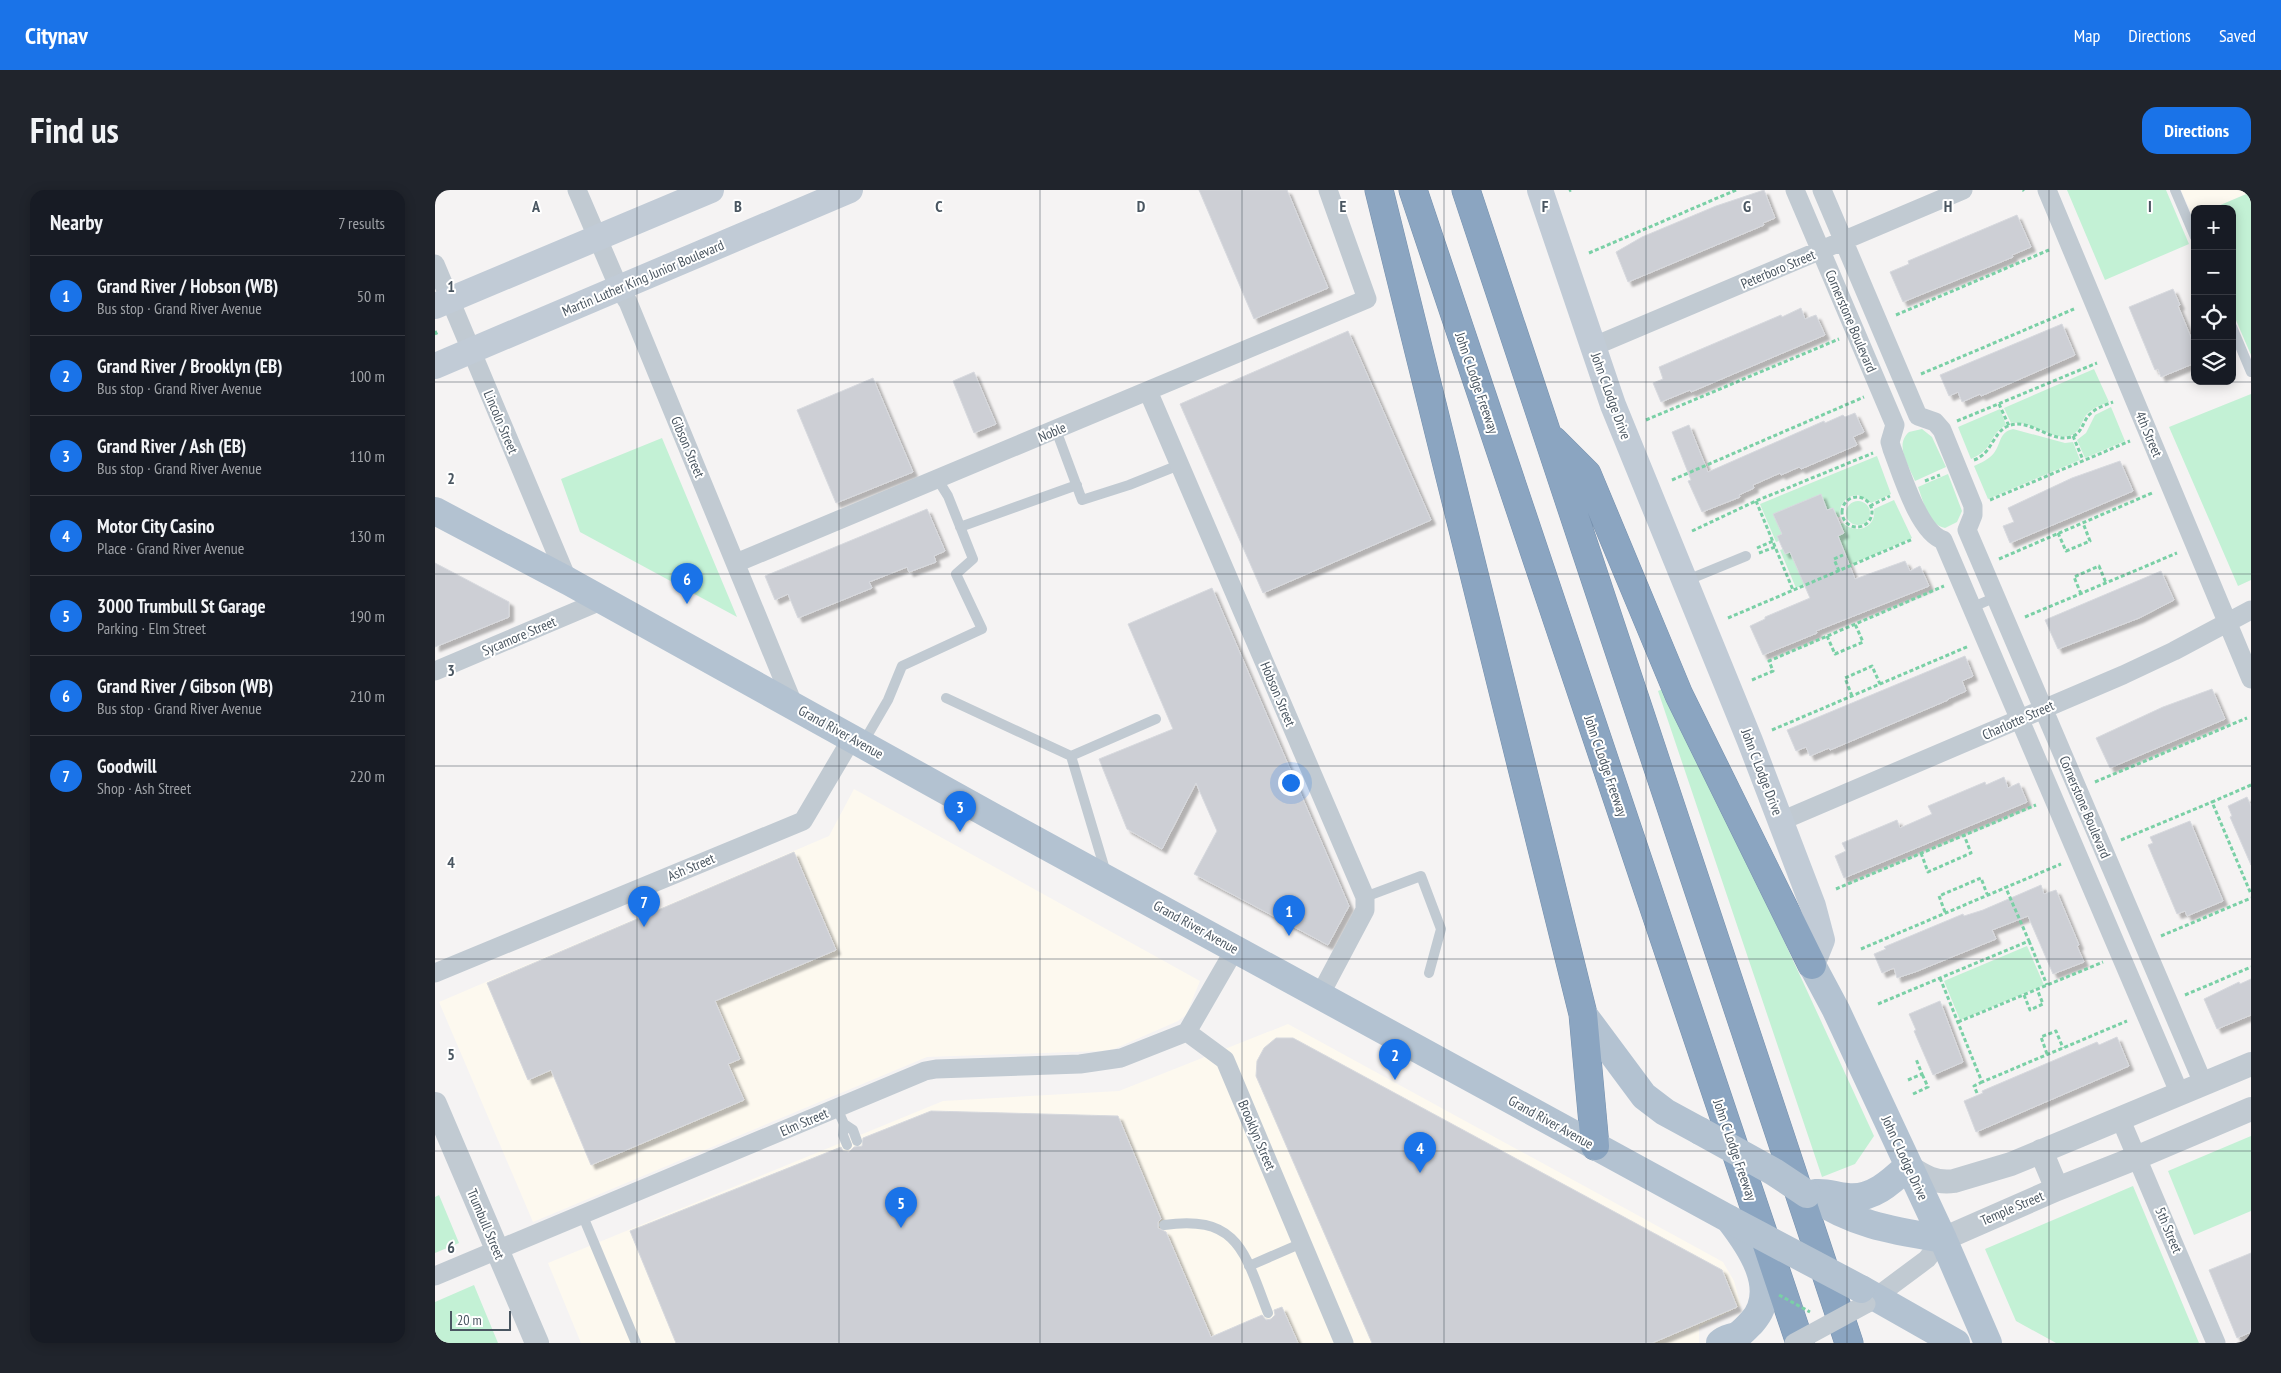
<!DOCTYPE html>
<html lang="en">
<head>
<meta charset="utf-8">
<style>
	:root { --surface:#171b24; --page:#20242c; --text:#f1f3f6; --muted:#9ea1a6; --line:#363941; --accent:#1a73e8 }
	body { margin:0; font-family:"PT Sans Narrow",sans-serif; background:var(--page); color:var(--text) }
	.controls { position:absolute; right:15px; top:15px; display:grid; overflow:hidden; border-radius:10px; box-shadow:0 2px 12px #0003 }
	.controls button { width:45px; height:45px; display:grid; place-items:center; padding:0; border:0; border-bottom:1px solid var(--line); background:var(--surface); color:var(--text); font:25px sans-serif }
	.scale { position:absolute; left:15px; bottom:12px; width:61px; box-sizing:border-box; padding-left:5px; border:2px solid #4a5661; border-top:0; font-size:14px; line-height:18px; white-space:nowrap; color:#4a5661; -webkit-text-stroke:4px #fff; paint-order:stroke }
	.you { position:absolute; left:855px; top:592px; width:18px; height:18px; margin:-12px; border:4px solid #fff; border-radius:50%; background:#1a73e8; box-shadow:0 0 0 8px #1a73e833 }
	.badge { display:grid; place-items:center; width:32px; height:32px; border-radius:50%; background:var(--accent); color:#fff; font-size:16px; font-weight:700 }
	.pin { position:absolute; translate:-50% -41px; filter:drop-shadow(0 1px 2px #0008) }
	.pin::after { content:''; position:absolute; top:26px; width:18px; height:15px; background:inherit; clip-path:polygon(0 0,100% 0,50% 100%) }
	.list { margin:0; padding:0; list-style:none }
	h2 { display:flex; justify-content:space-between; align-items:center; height:65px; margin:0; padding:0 20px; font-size:21px }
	h2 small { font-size:16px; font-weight:400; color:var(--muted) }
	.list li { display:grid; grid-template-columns:32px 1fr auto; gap:15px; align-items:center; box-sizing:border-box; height:80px; padding:0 20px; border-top:1px solid var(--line) }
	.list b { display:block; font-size:19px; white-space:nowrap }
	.list p { margin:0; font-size:16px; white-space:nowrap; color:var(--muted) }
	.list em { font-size:16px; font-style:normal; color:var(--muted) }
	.icon { flex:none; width:28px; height:28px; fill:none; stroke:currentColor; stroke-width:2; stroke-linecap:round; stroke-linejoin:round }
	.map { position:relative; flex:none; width:1816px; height:1153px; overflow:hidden; border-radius:15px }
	header { display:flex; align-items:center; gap:30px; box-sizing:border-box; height:70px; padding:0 25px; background:var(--accent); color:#fff }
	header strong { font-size:24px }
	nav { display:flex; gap:28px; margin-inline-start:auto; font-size:18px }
	.intro { display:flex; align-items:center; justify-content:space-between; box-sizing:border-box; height:120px; padding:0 30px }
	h1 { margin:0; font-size:35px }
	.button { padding:12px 22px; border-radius:15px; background:var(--accent); color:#fff; font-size:18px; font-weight:700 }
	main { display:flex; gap:30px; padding:0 30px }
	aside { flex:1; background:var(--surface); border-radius:15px; box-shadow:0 2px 12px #0003 }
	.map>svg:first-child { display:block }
	.commercial { fill:#fdf9ef }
	.green { fill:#c3f1d5 }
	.building { fill:#cdcfd5; stroke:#d7d9de; filter:url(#shadow) }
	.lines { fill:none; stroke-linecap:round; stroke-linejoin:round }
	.motorway-casing { stroke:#7690ad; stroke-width:29 }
	.path { stroke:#7ad0a6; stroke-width:3; stroke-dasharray:4 2.5; stroke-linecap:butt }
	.service { stroke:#c1cad2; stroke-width:10 }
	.minor { stroke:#c1cad2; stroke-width:19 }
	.tertiary { stroke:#c1cad2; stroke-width:24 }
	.secondary { stroke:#c1cbd6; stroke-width:26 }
	.primary { stroke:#b3c2d1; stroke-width:28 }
	.motorway { stroke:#8ba5c1; stroke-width:28 }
	.path-bridge { stroke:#7ad0a6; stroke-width:3; stroke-dasharray:4 2.5; stroke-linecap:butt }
	.minor-bridge { stroke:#c1cad2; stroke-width:19 }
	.primary-bridge { stroke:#b3c2d1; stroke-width:28 }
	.grid { fill:none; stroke:#4a5661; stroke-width:1; stroke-opacity:0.55 }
	.labels { text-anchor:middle; stroke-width:4; stroke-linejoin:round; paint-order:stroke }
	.street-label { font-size:14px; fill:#4a5661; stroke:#fff }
	.grid-label { font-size:16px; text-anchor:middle; font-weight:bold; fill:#4a5661; stroke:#fff; stroke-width:4; stroke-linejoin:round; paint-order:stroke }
</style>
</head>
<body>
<header>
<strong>Citynav</strong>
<nav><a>Map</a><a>Directions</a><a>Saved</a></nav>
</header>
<div class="intro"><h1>Find us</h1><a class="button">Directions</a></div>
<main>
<aside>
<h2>Nearby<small>7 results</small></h2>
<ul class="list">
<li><span class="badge">1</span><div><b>Grand River / Hobson (WB)</b><p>Bus stop · Grand River Avenue</p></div><em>50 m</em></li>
<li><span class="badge">2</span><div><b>Grand River / Brooklyn (EB)</b><p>Bus stop · Grand River Avenue</p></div><em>100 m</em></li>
<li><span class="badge">3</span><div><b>Grand River / Ash (EB)</b><p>Bus stop · Grand River Avenue</p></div><em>110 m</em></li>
<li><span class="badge">4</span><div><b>Motor City Casino</b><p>Place · Grand River Avenue</p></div><em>130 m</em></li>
<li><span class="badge">5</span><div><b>3000 Trumbull St Garage</b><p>Parking · Elm Street</p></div><em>190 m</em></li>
<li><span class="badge">6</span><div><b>Grand River / Gibson (WB)</b><p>Bus stop · Grand River Avenue</p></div><em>210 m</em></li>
<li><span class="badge">7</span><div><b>Goodwill</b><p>Shop · Ash Street</p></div><em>220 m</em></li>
</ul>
</aside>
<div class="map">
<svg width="1816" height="1153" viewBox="0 0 1816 1153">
	<defs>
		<filter id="shadow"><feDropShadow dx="4.5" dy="4.5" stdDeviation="1" flood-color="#0004"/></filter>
	</defs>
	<rect width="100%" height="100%" fill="#f5f3f3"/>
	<path class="commercial" d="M 1746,0 L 1816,0 L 1816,2 L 1776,19 L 1760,19 L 1760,26 L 1758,27 Z
		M 419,599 L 765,791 L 751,825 L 743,831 L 679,859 L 666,861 L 492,867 L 98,1032 L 4,812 L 394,646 Z
		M 853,834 L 1288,1072 L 1299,1091 L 1306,1116 L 1264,1137 L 1264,1153 L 146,1153 L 113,1073 L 508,911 L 684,901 Z"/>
	<path class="green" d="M 1632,0 L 1731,0 L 1754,54 L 1670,90 Z
		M 1816,2 L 1816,165 L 1797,121 L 1797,19 L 1776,19 Z
		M 1659,179 L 1674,212 C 1666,215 1659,217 1653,223 C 1645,231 1647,242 1634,246 C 1615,250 1596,230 1576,233 L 1569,218 Z
		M 1816,204 L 1816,390 L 1803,396 L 1734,237 Z
		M 1676,217 L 1690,251 L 1650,268 L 1642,250 L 1651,243 L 1660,225 Z
		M 1565,219 L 1571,235 C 1552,246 1560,259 1536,269 L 1523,237 Z
		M 1487,239 L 1497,247 L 1511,277 L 1480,291 C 1474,276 1459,255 1474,242 Z
		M 1578,239 L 1630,253 L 1638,252 L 1645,270 L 1553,309 L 1539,276 C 1546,273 1554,269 1559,263 C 1566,254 1564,242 1578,239 Z
		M 227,248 L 302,427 L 145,342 L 126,289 Z
		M 1442,266 L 1456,304 L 1436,313 L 1423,305 C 1411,305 1403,315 1405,327 L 1402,327 L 1398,318 L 1392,320 L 1339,324 L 1347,344 L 1342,346 L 1344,351 L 1341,352 L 1325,314 Z
		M 1513,284 L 1527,321 L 1522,332 L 1510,338 C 1493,335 1488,310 1483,297 Z
		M 1459,310 L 1477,348 L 1406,379 L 1402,370 L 1411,366 L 1403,346 L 1405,334 L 1408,333 C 1420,345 1442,338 1439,319 Z
		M1411 323a12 12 0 1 1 24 0a12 12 0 1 1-24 0Z
		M 1348,359 L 1350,364 L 1355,362 L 1364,382 L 1401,381 L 1361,398 L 1345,360 Z
		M 1232,497 L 1439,946 L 1420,974 L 1387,987 L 1223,501 Z
		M 1592,756 L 1609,795 L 1525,830 L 1509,791 Z
		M 1816,946 L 1816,1021 L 1759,1045 L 1733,981 Z
		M 1698,996 L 1764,1153 L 1621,1153 L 1581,1131 L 1550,1059 Z
		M 4,1005 L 24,1053 L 0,1063 L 0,1007 Z
		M 39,1095 L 63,1153 L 0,1153 L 0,1112 Z"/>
	<path class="building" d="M 764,0 L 852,0 L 893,98 L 819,129 Z
		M 1329,0 L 1340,28 L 1328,33 L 1329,35 L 1193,92 L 1181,62 L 1207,47 L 1281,16 Z
		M 1582,25 L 1596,57 L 1577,65 L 1578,67 L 1468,112 L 1455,82 L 1474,74 L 1473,71 Z
		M 1738,99 L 1745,115 L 1743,116 L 1760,157 L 1760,173 L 1726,187 L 1723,179 L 1720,180 L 1694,117 Z
		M 1366,118 L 1370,129 L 1381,125 L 1390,145 L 1256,202 L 1255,200 L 1226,212 L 1218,193 L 1228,189 L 1224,177 L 1346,125 L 1347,127 Z
		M 1627,134 L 1640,165 L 1546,206 L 1545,204 L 1527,212 L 1523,202 L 1514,206 L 1505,185 Z
		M 913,141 L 996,330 L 828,403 L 745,214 Z
		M 539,182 L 561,234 L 539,243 L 518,191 Z
		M 438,188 L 478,282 L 401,313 L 362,220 Z
		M 1420,223 L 1429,242 L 1418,247 L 1422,255 L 1366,279 L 1364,277 L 1346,285 L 1345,283 L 1318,295 L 1319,298 L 1304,305 L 1305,307 L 1267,322 L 1253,291 L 1256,290 L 1237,242 L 1254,235 L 1273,282 L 1389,231 L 1390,233 L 1408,225 L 1410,227 Z
		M 1685,271 L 1698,301 L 1575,353 L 1568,336 L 1579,332 L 1573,318 L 1637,288 Z
		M 1386,304 L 1392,320 L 1398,318 L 1409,343 L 1403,346 L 1420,389 L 1470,371 L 1475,381 L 1485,376 L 1494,396 L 1381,441 L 1382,443 L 1328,465 L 1315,436 L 1330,429 L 1330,427 L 1375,408 L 1355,362 L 1350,364 L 1342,346 L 1347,344 L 1338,324 Z
		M 492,319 L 510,361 L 499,366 L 501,372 L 474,382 L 472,377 L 434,392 L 437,398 L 363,428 L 353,404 L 340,410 L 330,386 Z
		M 0,373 L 74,412 L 74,427 L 0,457 Z
		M 1726,381 L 1739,410 L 1704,428 L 1623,459 L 1610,430 Z
		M 777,398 L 914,716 L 893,755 L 759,684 L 782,641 L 761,593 L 727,659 L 692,639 L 664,569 L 738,539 L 693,434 Z
		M 1530,466 L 1538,486 L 1527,491 L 1531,501 L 1513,509 L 1513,510 L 1395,560 L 1394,558 L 1375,566 L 1371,557 L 1361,561 L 1352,540 Z
		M 1777,499 L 1790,529 L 1675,578 L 1661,548 L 1728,517 Z
		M 1569,587 L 1573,598 L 1584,593 L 1592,612 L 1409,688 L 1400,666 L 1411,661 L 1407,653 L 1462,630 L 1465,638 L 1497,624 L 1493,616 L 1550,592 L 1551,595 Z
		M 1812,607 L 1816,616 L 1816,675 L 1795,627 L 1797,626 L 1793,616 Z
		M 1755,631 L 1788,711 L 1752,726 L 1750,721 L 1742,724 L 1713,655 L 1718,653 L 1715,647 Z
		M 359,662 L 401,760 L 280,811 L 305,869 L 293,874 L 309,910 L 156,975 L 116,880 L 93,890 L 52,793 Z
		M 1606,695 L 1609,704 L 1621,700 L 1644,755 L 1642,756 L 1649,772 L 1618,784 L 1593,726 L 1557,740 L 1561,749 L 1480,782 L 1462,788 L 1459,778 L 1447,783 L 1439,764 L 1451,759 L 1449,757 L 1528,724 L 1529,726 L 1548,720 Z
		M 1816,789 L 1816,825 L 1782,839 L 1769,809 L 1804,792 L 1805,794 Z
		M 1505,811 L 1528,872 L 1498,885 L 1479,841 L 1481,840 L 1474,824 Z
		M 1682,847 L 1694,876 L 1541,942 L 1529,911 L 1548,903 L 1547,901 L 1662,852 L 1664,855 Z
		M 841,848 L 858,848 L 1287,1080 L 1302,1117 L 1217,1153 L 937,1153 L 821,886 L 822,871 L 829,858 Z
		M 496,921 L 683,926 L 726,1029 L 723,1032 L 723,1038 L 731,1042 L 776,1147 L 827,1125 L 831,1130 L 836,1129 L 840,1125 L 839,1120 L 847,1117 L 863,1153 L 241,1153 L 195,1041 L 406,957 L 408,961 L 414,962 L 419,957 L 427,956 L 428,948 Z
		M 1816,1063 L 1816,1142 L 1802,1148 L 1774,1080 Z"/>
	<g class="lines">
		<g class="motorway-casing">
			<path id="motorway" d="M 944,0 L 1148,824 L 1160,956
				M 978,0 L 1365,1153
				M 1031,0 L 1414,1153
				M 1118,250 L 1152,284 L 1244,505 L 1377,775"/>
		</g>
		<path class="path" d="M 1588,0 L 1589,1
			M 1134,1 L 1136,0
			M 1154,63 L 1301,0
			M 1461,125 L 1614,60
			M 0,141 L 2,145
			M 1486,184 L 1639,119
			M 1564,214 L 1574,236
			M 1211,230 L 1404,149
			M 1522,231 L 1662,173
			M 1638,246 L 1648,270
			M 1539,270 C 1558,263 1557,243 1573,236 C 1594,227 1615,253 1636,247 C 1648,243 1647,232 1655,224 C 1661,218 1670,215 1678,212
			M 1237,290 L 1429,207
			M 1490,291 L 1505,285
			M1407 322a15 15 0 1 1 30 0a15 15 0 1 1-30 0Z
			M 1555,310 L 1695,251
			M 1321,311 L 1358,400
			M 1435,316 L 1455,306
			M 1257,341 L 1321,311 L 1438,263
			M 1623,343 L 1631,361 L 1655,351 L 1648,333
			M 1322,358 L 1338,351
			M 1324,363 L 1340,357
			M 1564,369 L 1717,303
			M 1404,381 L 1399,369 L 1408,365
			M 1646,404 L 1639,387 L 1664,376 L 1671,393
			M 1590,427 L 1742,363
			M 1293,428 L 1478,349
			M 1392,446 L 1400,464 L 1428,452 L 1420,434
			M 1317,490 L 1338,481 L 1334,471 L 1509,396
			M 1417,506 L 1410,488 L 1437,476 L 1445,494
			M 1337,540 L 1534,456
			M 1660,592 L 1812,528
			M 1816,595 L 1777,612 L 1816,704
			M 1686,650 L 1777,612
			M 1486,663 L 1493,682 L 1536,663 L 1529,645
			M 1401,699 L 1601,615
			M 1510,722 L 1504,706 L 1546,688 L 1552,704
			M 1726,746 L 1816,708
			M 1594,751 L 1612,795
			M 1426,759 L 1626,674
			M 1505,788 L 1547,892 L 1692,831
			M 1589,805 L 1595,820 L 1608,814 L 1602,799
			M 1750,805 L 1816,777
			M 1443,814 L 1594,751 L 1570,696
			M 1523,832 L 1668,772
			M 1612,864 L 1606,847 L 1621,841 L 1628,858
			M 1473,890 L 1487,884 L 1481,869
			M 1542,903 L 1539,896 L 1547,892
			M 1478,904 L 1493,897 L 1487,884"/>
		<path class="service" d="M 1740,0 L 1760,47
			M 1797,137 L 1816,182
			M 621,240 L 647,310 L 694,295 L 744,275
			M 525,337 L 642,295
			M 1250,391 L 1311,366
			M 1538,417 L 1561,407
			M 511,508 L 636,566 L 671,683
			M 428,553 L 453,510 L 467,476 L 547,439 L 521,384 L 538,369 L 513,306 L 503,290
			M 636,566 L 721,529
			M 930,707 L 986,686 L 1006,739 L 994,783
			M 402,918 L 409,934 L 408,945 L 412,955
			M 409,934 L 418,940 L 422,951
			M 147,1024 L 201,1153
			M 729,1035 C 804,1024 810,1064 833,1123
			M 814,1076 L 867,1053"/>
		<path class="minor" d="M 142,0 L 184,98 L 193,112 L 359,516
			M 1360,0 L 1460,235 L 1455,252 L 1457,259 C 1466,282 1484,343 1508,350 L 1744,902
			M 1387,0 L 1483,226 L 1500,232 L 1507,240 L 1538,316 L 1538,325 L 1532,340 L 1768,893
			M 1612,0 L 1816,489
			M 0,74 L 133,391
			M 1157,157 L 1528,0
			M 713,201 L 930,707 L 930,720 L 885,805
			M 301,373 L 932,109 L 893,0
			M 0,481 L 168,410
			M 1346,631 L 1688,485 L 1739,461 L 1816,420
			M 0,783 L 368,631 L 417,548
			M 752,842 L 790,870 L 909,1153
			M 752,842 L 800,759
			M 1685,928 L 1781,1153
			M 0,1086 L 490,881 L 501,879 L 645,874 L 686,868 L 752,842
			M 1433,1113 L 1492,1069 L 1508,1049"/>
		<path class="tertiary" d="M 0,914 L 102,1153
			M 1606,961 L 1622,999
			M 1473,976 C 1488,986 1501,994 1519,991 L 1576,974 L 1816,874
			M 1508,1049 L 1622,999 L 1703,967 L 1816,919"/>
		<path class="secondary" d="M 1105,0 L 1178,215 L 1315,551 L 1378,716 L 1387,750 L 1377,775
			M 0,116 L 276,0
			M 0,176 L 415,0"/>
		<path class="primary" d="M 0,321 L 133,391 L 560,628 L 1294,1029 C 1315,1056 1346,1100 1317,1132 C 1313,1136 1308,1142 1303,1145 C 1297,1148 1290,1148 1285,1153
			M 1377,775 L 1401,820 L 1508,1049 L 1553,1153
			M 1148,824 L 1209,906 L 1230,922 L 1265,941
			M 1381,1003 C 1392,1002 1401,1006 1412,1007 C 1437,1010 1456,992 1473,976
			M 1372,1004 C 1420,1035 1453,1040 1508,1049
			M 1426,1099 L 1521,1153"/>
		<use href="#motorway" class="motorway"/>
		<path class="path-bridge" d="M 1344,1105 L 1375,1122"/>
		<path class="minor-bridge" d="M 1359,1153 L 1431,1114"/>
		<path class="primary-bridge" d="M 1265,941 L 1339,982 L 1372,1004
			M 1294,1029 L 1426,1099"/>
	</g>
	<path class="grid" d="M 202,0 L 202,1153M 404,0 L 404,1153M 605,0 L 605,1153M 807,0 L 807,1153M 1009,0 L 1009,1153M 1211,0 L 1211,1153M 1412,0 L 1412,1153M 1614,0 L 1614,1153M 0,192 L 1816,192M 0,384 L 1816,384M 0,576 L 1816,576M 0,769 L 1816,769M 0,961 L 1816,961"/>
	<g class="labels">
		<g class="street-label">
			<text transform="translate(1343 79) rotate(-23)" y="5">Peterboro Street</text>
			<text transform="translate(208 88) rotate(-23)" y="5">Martin Luther King Junior Boulevard</text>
			<text transform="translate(1416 131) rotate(67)" y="5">Cornerstone Boulevard</text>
			<text transform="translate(1042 193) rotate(71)" y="5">John C Lodge Freeway</text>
			<text transform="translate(1176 206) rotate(70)" y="5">John C Lodge Drive</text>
			<text transform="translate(66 232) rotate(67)" y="5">Lincoln Street</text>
			<text transform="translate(617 242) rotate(-23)" y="5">Noble</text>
			<text transform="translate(1714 244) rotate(67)" y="5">4th Street</text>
			<text transform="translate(253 257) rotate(67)" y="5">Gibson Street</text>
			<text transform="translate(84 446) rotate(-23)" y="5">Sycamore Street</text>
			<text transform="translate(843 504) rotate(67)" y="5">Hobson Street</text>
			<text transform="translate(1583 530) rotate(-24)" y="5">Charlotte Street</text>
			<text transform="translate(406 542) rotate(29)" y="5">Grand River Avenue</text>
			<text transform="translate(1171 576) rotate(71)" y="5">John C Lodge Freeway</text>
			<text transform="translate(1327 582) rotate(69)" y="5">John C Lodge Drive</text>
			<text transform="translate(1650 617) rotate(67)" y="5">Cornerstone Boulevard</text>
			<text transform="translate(256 677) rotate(-23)" y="5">Ash Street</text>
			<text transform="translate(761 737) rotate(29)" y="5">Grand River Avenue</text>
			<text transform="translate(369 932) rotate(-23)" y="5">Elm Street</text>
			<text transform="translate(1116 932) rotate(29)" y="5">Grand River Avenue</text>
			<text transform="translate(822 945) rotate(67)" y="5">Brooklyn Street</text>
			<text transform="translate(1300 960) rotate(71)" y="5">John C Lodge Freeway</text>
			<text transform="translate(1470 968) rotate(65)" y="5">John C Lodge Drive</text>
			<text transform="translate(1577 1018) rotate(-23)" y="5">Temple Street</text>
			<text transform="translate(51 1034) rotate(67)" y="5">Trumbull Street</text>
			<text transform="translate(1734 1040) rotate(67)" y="5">5th Street</text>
		</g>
	</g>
	<g class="grid-label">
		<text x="101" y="22">A</text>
		<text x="303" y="22">B</text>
		<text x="504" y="22">C</text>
		<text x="706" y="22">D</text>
		<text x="908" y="22">E</text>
		<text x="1110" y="22">F</text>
		<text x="1312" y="22">G</text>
		<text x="1513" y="22">H</text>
		<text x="1715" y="22">I</text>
		<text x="16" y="102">1</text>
		<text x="16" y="294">2</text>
		<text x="16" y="486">3</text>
		<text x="16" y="678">4</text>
		<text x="16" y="870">5</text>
		<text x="16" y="1063">6</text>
	</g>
</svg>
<div class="controls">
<button>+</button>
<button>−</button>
<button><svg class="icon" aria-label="locate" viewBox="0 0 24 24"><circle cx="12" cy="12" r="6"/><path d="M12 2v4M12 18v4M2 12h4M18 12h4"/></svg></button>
<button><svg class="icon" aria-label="layers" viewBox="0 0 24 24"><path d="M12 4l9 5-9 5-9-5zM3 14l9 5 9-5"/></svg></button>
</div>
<div class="scale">20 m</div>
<div class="you"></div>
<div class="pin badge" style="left:854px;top:746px">1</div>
<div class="pin badge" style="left:960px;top:890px">2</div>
<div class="pin badge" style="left:525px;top:642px">3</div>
<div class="pin badge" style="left:985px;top:983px">4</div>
<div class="pin badge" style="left:466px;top:1038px">5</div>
<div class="pin badge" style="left:252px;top:414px">6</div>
<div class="pin badge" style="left:209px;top:737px">7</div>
</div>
</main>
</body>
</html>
